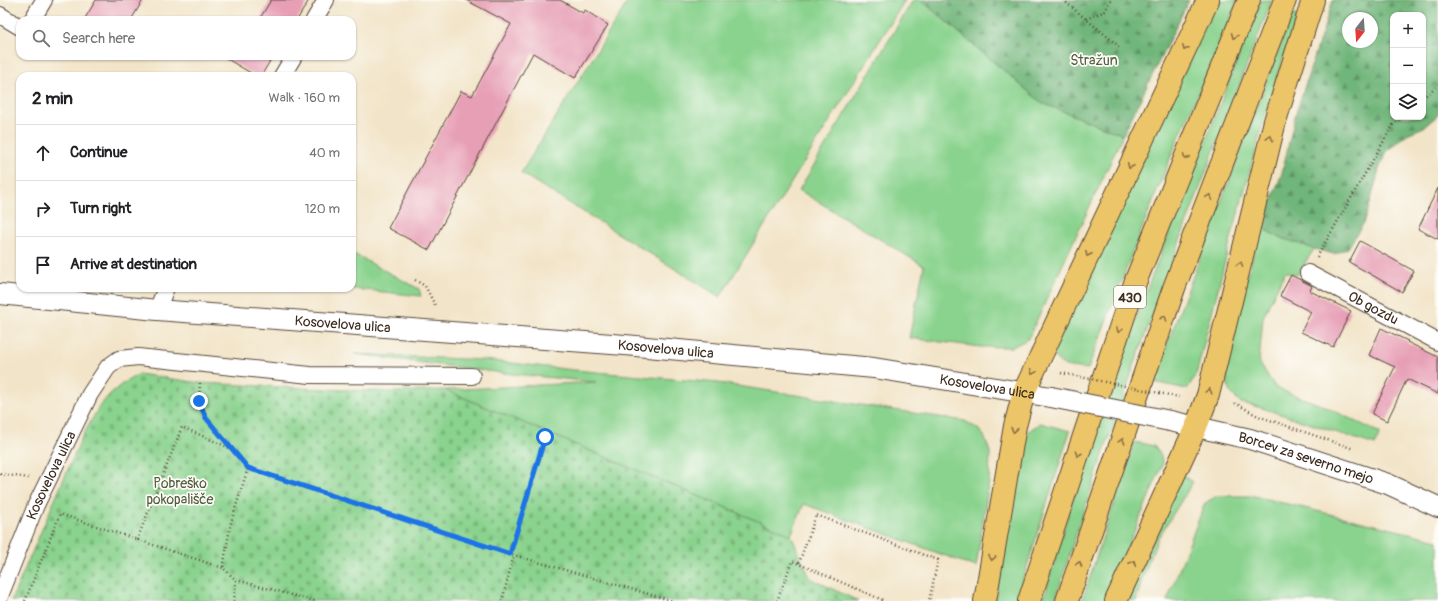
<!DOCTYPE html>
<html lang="en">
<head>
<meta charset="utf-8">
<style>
	:root { --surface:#fff; --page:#f2f2f2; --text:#202124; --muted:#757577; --line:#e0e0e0 }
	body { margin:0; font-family:Pangolin,sans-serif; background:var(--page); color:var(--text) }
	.controls { position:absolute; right:12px; top:12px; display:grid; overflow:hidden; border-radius:8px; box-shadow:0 1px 3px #0004 }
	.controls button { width:36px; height:36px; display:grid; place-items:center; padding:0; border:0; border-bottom:1px solid var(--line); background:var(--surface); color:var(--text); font:20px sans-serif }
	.compass { position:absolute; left:1342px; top:12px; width:36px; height:36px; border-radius:50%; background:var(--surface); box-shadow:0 1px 3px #0004; rotate:197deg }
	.stop { position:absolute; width:12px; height:12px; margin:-9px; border:3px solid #1a73e8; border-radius:50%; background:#fff }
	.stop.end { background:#1a73e8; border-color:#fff; box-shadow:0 1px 4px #0008 }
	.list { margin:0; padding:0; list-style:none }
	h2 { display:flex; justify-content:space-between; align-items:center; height:52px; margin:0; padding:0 16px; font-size:17px }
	h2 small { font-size:13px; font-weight:400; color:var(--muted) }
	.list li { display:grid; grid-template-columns:26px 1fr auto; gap:12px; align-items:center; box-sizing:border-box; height:56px; padding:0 16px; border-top:1px solid var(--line) }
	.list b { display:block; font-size:15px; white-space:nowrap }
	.list em { font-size:13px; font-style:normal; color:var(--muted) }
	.icon { flex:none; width:22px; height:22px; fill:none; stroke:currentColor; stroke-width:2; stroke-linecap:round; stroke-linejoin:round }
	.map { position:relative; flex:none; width:1438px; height:601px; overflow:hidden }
	.search { position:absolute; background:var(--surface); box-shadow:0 1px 3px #0004; left:16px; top:16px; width:340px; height:44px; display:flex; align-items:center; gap:10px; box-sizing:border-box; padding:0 14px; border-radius:12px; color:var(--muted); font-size:15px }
	.panel { position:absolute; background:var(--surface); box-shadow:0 1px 3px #0004; left:16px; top:72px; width:340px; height:220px; border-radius:12px }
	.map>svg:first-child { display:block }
	.grass { fill:#8ad38e; stroke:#627e56 }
	.forest { fill:url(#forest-firs); stroke:#55704c; fill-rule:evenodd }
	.cemetery { fill:url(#cemetery-stones); stroke:#627e56 }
	.building { fill:#e79fb6 }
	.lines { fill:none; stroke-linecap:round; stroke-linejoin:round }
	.minor-casing { stroke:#564638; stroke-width:18 }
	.tertiary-casing { stroke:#564638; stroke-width:22 }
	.trunk-casing { stroke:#564638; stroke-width:24 }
	.path { stroke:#564638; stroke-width:2.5; stroke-dasharray:1 3; stroke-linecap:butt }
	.minor { stroke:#fff; stroke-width:16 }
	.tertiary { stroke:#fff; stroke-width:20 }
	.trunk { stroke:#ecc569; stroke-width:22 }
	.tertiary-bridge-casing { stroke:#564638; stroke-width:22; stroke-linecap:butt }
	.path-bridge { stroke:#564638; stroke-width:2.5; stroke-dasharray:1 3; stroke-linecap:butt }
	.tertiary-bridge { stroke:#fff; stroke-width:20 }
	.oneway { stroke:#8b7040 }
	.route { stroke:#1a73e8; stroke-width:5 }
	.labels { text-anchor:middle; stroke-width:3.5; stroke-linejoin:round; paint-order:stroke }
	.shield { fill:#fdfcf7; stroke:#75695f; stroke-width:1 }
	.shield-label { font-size:13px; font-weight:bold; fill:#3b2a1e }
	.park-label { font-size:14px; fill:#535d40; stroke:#fdfcf7 }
	.street-label { font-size:14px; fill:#3b2a1e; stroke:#fdfcf7 }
</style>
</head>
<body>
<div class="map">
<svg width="1438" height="601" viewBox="0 0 1438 601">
	<defs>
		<pattern id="forest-firs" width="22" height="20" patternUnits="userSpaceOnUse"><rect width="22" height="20" fill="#6fb579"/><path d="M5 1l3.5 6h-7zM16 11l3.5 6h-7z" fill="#5c9363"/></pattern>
		<pattern id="cemetery-stones" width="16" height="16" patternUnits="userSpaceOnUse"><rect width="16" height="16" fill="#8ad38e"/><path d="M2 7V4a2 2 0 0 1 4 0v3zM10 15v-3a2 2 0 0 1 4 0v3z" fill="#78b57a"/></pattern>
	</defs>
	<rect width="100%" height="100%" fill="#fdfcf7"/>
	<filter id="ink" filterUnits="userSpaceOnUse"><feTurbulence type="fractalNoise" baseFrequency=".025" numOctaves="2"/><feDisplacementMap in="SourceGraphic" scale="8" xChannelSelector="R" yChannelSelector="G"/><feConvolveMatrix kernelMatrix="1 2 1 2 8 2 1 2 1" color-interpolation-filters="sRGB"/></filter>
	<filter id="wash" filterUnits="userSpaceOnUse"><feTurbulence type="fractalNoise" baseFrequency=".012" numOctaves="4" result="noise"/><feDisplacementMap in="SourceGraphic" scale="16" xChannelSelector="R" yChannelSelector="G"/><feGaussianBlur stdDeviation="0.9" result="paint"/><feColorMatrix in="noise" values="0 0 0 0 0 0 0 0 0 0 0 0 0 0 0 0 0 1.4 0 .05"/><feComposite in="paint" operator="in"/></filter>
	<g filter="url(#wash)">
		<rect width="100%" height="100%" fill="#f2e4c8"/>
		<path class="grass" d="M 629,0 L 905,0 L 720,297 L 521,173 Z
			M 913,0 L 921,0 L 1042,103 L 1123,135 L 1028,339 L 1012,347 L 981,347 L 909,338 L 924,266 L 799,190 Z
			M 1217,0 L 1237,0 C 1220,46 1199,91 1179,137 C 1147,214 1117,291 1088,369 C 1069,366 1062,370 1052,352 Z
			M 1261,0 L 1272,0 C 1219,138 1165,275 1117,415 C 1095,477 1074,538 1055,601 L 1043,601 L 1069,511 L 1141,304 Z
			M 1292,14 L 1297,16 L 1269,102 L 1227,253 L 1196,375 L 1187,389 L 1153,382 Z
			M 1261,228 L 1279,237 L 1314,249 L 1297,275 L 1285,272 L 1263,317 L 1259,362 L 1276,388 L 1324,406 L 1380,433 L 1375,445 L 1262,408 L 1241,403 L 1229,391 L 1226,375 L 1229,337 Z
			M 352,253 L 419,289 L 421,296 L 346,288 L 352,288 Z
			M 355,354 L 484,360 L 574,370 L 718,383 L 965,421 L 978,429 L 984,436 L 990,452 L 989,481 L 976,567 L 804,504 L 791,535 L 445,390 L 596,382 L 503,373 Z
			M 1040,423 L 1070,431 L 1016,601 L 995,601 L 1021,445 L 1026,433 Z
			M 1134,442 L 1154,446 L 1160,454 L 1163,463 L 1105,601 L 1082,601 Z
			M 1182,475 L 1193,482 L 1158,538 L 1142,579 L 1136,601 L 1125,601 Z
			M 1217,496 L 1254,496 L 1438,540 L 1438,601 L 1167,601 L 1205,503 Z"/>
		<path class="forest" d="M 921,0 L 1189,0 L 1123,135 L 1042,103 Z
			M 1333,0 L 1438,0 L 1438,115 L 1424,127 L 1407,134 L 1386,152 L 1379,169 L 1370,204 L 1363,224 L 1348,248 L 1334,254 L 1314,249 L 1279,237 L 1261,228 L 1282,173 L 1295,116 ZM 1393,15 L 1423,15 L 1423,117 L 1393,117 ZM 1348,18 L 1372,18 L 1372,42 L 1348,42 Z"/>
		<path class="cemetery" d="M 139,374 L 200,383 L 392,392 L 445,390 L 791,535 L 810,578 L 858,601 L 11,601 L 82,437 L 99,407 L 110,394 L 122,384 Z"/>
		<g id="blocks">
			<path class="building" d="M 96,0 L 143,0 L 131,20 L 84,20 Z
				M 271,0 L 309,0 L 297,20 L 259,20 Z
				M 466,0 L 560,0 L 583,13 L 585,10 L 608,25 L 575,78 L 533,53 L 429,250 L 388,228 L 461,91 L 472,96 L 511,24 Z
				M 222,56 L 273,56 L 261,76 L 256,76 Z
				M 1438,188 L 1438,239 L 1418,229 Z
				M 1360,241 L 1414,271 L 1402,292 L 1349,262 Z
				M 1291,275 L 1312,286 L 1310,291 L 1351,311 L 1333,347 L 1301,332 L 1311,312 L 1280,296 Z
				M 1381,328 L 1408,341 L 1407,342 L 1438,357 L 1438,394 L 1407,379 L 1387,421 L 1372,414 L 1395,367 L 1369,355 Z"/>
		</g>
	</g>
	<g filter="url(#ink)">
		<use href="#blocks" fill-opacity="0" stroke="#564638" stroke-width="1"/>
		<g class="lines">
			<g class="minor-casing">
				<g id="minor">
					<path d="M 0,15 L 20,27"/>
					<path d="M 32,20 L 44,0"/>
					<path d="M 314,20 L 326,0"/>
					<path d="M 282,76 L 294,56"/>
					<path id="s1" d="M 1308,273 L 1438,342"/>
					<path d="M 157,310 L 166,288"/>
					<path id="s2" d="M 0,596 L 36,505 L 90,394 L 108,367 L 119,359 L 138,357 L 310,375 L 472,376"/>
				</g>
			</g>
			<g class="tertiary-casing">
				<g id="tertiary">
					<path id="s3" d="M 0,294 L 157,310 L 625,345 L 874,368 L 1051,397"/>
					<path id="s4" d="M 1170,421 L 1250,439 L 1388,484 L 1438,507"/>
				</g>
			</g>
			<g class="trunk-casing">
				<path id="trunk" d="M 985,601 L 1015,426 L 1024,392 L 1208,0
					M 1029,601 L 1136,280 L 1249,0
					M 1067,601 L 1174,288 L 1285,0
					M 1116,601 L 1196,427 L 1208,395 L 1275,121 L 1313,0"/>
			</g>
			<path class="path" d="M 1063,0 L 1121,48
				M 1086,19 L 1105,11 L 1110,0
				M 1423,98 L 1438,85
				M 1317,257 L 1393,125 L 1401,117
				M 415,280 L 425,286 L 436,307
				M 200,383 L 199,401 L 206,418 L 248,468 L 510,554 L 673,601
				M 1235,403 L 1258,416 L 1354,449
				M 0,474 L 29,478
				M 137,540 L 182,427 L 230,448
				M 510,554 L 545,437
				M 799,563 L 816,515 L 938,560 L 929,601
				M 236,580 L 315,601
				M 25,601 L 60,514 L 223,568
				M 234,601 L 236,580 L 223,568 L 231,522 L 248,468
				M 502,601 L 514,555
				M 777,601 L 792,561 L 885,601"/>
			<use href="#minor" class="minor"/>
			<use href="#tertiary" class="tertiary"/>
			<use href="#trunk" class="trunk"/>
			<g class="tertiary-bridge-casing">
				<path id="tertiary-bridge" d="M 1051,397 L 1170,421"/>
			</g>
			<path class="path-bridge" d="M 1061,373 L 1179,397"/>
			<use href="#tertiary-bridge" class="tertiary-bridge"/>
		</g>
		<defs><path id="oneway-chevron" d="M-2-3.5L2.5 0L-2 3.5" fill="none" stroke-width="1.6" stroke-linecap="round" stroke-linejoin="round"/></defs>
		<g class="oneway">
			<use href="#oneway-chevron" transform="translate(1234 36) rotate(112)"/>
			<use href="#oneway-chevron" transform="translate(1185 48) rotate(115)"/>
			<use href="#oneway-chevron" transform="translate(1270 138) rotate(-76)"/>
			<use href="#oneway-chevron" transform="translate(1186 157) rotate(112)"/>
			<use href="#oneway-chevron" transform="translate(1130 166) rotate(115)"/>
			<use href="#oneway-chevron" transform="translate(1209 197) rotate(-69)"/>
			<use href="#oneway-chevron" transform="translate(1088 254) rotate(115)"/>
			<use href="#oneway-chevron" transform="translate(1240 264) rotate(-76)"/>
			<use href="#oneway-chevron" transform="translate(1164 318) rotate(-71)"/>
			<use href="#oneway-chevron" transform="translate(1119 330) rotate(109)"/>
			<use href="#oneway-chevron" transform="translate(1033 372) rotate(114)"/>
			<use href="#oneway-chevron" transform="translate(1209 391) rotate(-75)"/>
			<use href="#oneway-chevron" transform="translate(1014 430) rotate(101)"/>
			<use href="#oneway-chevron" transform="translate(1122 441) rotate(-72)"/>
			<use href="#oneway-chevron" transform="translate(1078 454) rotate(109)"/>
			<use href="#oneway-chevron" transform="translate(992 558) rotate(100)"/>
			<use href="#oneway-chevron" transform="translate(1133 563) rotate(-65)"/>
			<use href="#oneway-chevron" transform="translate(1079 564) rotate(-71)"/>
		</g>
	</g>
	<g class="lines" filter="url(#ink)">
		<path class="route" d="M 199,401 L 206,418 L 248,468 L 510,554 L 545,437"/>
	</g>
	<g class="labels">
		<rect class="shield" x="1114" y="286" width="32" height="22" rx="3"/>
		<g class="shield-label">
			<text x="1130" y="302">430</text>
		</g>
		<g class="park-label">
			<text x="1094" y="65">Stražun</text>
			<text x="180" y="488">Pobreško<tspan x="180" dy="16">pokopališče</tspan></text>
		</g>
		<g class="street-label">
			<text dy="5" stroke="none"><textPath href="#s1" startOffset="74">Ob gozdu</textPath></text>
			<text dy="5" stroke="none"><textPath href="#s3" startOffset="344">Kosovelova ulica</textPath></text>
			<text dy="5" stroke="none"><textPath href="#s3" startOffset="668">Kosovelova ulica</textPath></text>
			<text dy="5" stroke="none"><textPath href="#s3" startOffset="992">Kosovelova ulica</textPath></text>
			<text dy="5" stroke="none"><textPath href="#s4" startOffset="141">Borcev za severno mejo</textPath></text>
			<text dy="5" stroke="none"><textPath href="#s2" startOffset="131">Kosovelova ulica</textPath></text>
		</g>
	</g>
</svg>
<div class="controls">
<button>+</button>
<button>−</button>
<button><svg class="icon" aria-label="layers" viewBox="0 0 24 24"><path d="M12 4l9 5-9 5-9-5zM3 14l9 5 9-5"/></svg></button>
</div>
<svg class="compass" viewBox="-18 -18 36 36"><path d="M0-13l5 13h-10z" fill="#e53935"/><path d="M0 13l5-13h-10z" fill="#757577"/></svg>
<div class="stop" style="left:545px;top:437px"></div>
<div class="stop end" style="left:199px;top:401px"></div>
<div class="search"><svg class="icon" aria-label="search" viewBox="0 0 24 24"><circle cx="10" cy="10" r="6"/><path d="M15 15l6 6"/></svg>Search here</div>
<section class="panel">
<h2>2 min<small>Walk · 160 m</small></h2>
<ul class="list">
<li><svg class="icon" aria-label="ahead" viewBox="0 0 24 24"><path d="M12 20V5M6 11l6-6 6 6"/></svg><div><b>Continue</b></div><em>40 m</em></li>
<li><svg class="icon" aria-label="right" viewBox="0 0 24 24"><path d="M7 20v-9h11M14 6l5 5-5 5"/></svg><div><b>Turn right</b></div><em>120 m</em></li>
<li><svg class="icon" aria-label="arrive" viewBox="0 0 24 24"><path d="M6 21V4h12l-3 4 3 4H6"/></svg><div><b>Arrive at destination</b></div></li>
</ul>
</section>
</div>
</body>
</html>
